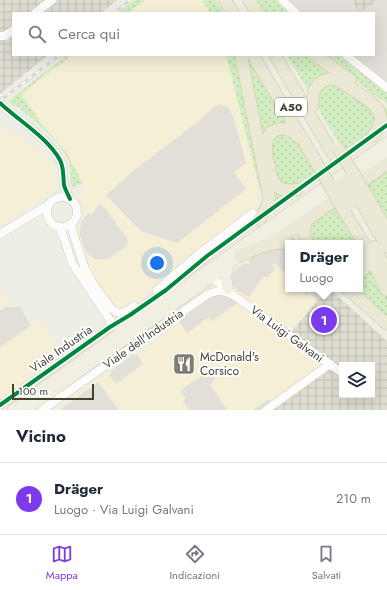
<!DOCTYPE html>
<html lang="it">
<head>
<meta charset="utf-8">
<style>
	:root { --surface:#fff; --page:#f6f6f7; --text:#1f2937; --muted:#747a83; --line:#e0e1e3; --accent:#7c3aed }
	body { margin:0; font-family:Jost,sans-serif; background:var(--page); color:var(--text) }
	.controls { position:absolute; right:12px; bottom:12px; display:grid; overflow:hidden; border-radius:0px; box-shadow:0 4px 16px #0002 }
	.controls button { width:36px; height:36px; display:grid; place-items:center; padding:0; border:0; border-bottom:1px solid var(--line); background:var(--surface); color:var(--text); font:20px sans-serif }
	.scale { position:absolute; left:12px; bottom:10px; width:82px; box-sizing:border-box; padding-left:4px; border:2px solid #444131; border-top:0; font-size:11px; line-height:14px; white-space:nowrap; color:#444131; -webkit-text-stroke:3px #fff; paint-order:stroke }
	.you { position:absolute; left:157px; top:263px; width:14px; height:14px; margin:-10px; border:3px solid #fff; border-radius:50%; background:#1a73e8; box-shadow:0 0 0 6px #1a73e833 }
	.badge { display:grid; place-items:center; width:26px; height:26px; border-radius:50%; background:var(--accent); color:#fff; font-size:13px; font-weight:700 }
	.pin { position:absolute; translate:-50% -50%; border:2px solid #fff; box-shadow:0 1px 4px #0006 }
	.popup { position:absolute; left:285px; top:240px; width:78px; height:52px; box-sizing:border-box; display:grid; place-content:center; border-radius:0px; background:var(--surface); filter:drop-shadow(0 1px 3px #0005); font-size:13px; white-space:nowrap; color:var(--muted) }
	.popup b { font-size:15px; color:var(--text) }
	.popup::after { content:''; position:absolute; left:50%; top:100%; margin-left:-8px; border:8px solid transparent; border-top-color:var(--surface) }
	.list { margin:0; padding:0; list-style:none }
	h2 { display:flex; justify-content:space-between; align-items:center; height:52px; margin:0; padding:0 16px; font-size:17px }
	h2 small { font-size:13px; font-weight:400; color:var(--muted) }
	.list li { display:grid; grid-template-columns:26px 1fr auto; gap:12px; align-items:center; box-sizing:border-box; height:72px; padding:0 16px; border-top:1px solid var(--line) }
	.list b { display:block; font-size:15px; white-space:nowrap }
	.list p { margin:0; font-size:13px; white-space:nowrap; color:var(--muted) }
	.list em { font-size:13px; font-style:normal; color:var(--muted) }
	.icon { flex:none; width:22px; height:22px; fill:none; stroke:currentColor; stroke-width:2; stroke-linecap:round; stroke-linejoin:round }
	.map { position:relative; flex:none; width:387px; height:410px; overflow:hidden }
	.search { position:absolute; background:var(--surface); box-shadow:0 4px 16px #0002; left:12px; right:12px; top:12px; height:44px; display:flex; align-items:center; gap:10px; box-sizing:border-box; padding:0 14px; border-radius:0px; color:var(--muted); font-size:15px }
	.sheet { height:124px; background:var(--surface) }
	nav { display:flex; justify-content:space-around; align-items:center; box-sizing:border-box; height:56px; border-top:1px solid var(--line); background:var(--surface); font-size:11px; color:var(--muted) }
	nav a { display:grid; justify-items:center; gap:2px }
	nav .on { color:var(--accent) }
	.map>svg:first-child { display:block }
	.commercial { fill:#f4efd5 }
	.industrial { fill:url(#industrial-grid); fill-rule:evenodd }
	.green { fill:url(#green-dots) }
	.parking { fill:#e1dfd7 }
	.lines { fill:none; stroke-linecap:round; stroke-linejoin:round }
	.minor-casing { stroke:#cdccc1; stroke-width:9 }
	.major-casing { stroke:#d3d0b0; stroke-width:11 }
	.highway-casing { stroke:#cac49c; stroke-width:13 }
	.minor { stroke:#fdfcfb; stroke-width:8 }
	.major { stroke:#f0efe1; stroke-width:10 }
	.highway { stroke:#ebe9d6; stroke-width:12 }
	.rail-casing { stroke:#d7d7d6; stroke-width:3 }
	.rail { stroke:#fff; stroke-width:1.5; stroke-dasharray:4.5; stroke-linecap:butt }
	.highway-bridge-casing { stroke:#cac49c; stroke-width:13; stroke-linecap:butt }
	.highway-bridge { stroke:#ebe9d6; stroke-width:12 }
	.cycleway-casing { stroke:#fff; stroke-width:6 }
	.cycleway { stroke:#00873e; stroke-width:4 }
	.labels { text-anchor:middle; stroke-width:4; stroke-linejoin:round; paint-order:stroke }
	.shield { fill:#fff; stroke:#7c7a6f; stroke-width:1 }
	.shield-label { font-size:11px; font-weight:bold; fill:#444131 }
	.street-label { font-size:12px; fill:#444131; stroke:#fff }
	.poi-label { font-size:12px; fill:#444131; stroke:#fff; text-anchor:start }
</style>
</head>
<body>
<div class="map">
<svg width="387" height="410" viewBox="0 0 387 410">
	<defs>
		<pattern id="industrial-grid" width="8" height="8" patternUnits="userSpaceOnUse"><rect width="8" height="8" fill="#dfddd2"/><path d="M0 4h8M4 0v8" fill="none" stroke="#c1bfb5"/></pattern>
		<pattern id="green-dots" width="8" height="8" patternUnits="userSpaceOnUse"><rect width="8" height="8" fill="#d2edc1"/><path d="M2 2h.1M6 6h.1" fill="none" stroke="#b6cca6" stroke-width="1.8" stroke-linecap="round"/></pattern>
	</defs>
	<rect width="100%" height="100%" fill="#efeee4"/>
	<path class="commercial" d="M 145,0 L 202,0 L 210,13 L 127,13 Z
		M 72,55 L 226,55 L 260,190 L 250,214 L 174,274 L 123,310 L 117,309 L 111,304 L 93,278 L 79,238 L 78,231 L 78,224 L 83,215 L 80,197 L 83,192 L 83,188 L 82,182 L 66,152 L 41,123 L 21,93 Z
		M 0,125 L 43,153 L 52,164 L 57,176 L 56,184 L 51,193 L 0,226 Z
		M 272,263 L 288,276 L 288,289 L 303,289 L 317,301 L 288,337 L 328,367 L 270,410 L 55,410 L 231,288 Z
		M 0,287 L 10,303 L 0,310 Z
		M 40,320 L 66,356 L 0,402 L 0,347 Z"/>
	<path class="industrial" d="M 0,0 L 117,0 L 101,13 L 13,13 L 13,55 L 48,55 L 0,94 Z
		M 351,0 L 378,0 L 360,13 Z
		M 327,289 L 330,289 L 387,341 L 387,410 L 270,410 L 328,368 L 287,337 ZM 342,365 L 372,365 L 372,395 L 342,395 Z"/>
	<path class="green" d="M 135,0 L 145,0 L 127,13 L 118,13 Z
		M 202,0 L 216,0 L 224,13 L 210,13 Z
		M 257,0 L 278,0 L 290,13 L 266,13 Z
		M 66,55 L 72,55 L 21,94 L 41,123 L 66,152 L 82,182 L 82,184 L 72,187 C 69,179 72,171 69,162 C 62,142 33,120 17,106 L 14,107 L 8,101 Z
		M 226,55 L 238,55 L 262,190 L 260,190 Z
		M 244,55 L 249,55 L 292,127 L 272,131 L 269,175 L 288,193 L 272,205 Z
		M 287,55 L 309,55 L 375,102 L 387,108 L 387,121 L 338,79 L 310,94 Z
		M 320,55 L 342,55 L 387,91 L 387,103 L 380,99 Z
		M 331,84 L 338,85 L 379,114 L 371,133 L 344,151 C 339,142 333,133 327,124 C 324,118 320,113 318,107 C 316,97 320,87 331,84 Z
		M 280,134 L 295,137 L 316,171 L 295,186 L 278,183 L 269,153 L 272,140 Z
		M 387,167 L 387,219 L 384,216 L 364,184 Z
		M 335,203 L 359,243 L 310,243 L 309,222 Z
		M 370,267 L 387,295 L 387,322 L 351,289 L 360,289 L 360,279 L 363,277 Z"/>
	<path class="parking" d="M 286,0 L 351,0 L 360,13 L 378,0 L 387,0 L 387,85 L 350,55 L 374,55 L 374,13 L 299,13 Z
		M 220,104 L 229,108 L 234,119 L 246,163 L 234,172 L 246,189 L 177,243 L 141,231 L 106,195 L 132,172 L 199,121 L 214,107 Z
		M 99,204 L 104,207 L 128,240 L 127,246 L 108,259 L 95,259 L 88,254 L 83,245 L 80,235 L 81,222 L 88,213 L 92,215 Z
		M 273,249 L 286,249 L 288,251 L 288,276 L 278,267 L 279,265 L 276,264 L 273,264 L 272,266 L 275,268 L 268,277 L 263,277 L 249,297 L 240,292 L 232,285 L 230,275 L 232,273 L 245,263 L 248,265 L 250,262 L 248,261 L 269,250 Z
		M 299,289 L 327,289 L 317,301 L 309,293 L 306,296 Z
		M 222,293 L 237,303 L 212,321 L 209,317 L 187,333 L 178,320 L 214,294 Z
		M 6,307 L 20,307 L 31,326 L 0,347 L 0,311 Z
		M 134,354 L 135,356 L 137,355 L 143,364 L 116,384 L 109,375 L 112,373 L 110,371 Z
		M 213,368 L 218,376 L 210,385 L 227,410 L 189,410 L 183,401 L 186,398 L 180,391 Z
		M 98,382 L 119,410 L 60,410 Z
		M 269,399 L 271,403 L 261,410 L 253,410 Z"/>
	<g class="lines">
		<g class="minor-casing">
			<path id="minor" d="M 282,0 L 296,13
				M 35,13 L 52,0
				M 0,36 L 5,36 L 13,30
				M 346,55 L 387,88
				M 0,103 C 19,121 47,137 60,160 C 64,168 63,176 64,185 C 65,190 68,194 70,199
				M47 212a15 15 0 1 1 30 0a15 15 0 1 1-30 0Z
				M 71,224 L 74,236 L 85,269 L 93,284 L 110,307 L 115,311 L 119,313 L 125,312 L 134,306
				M 59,227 L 64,238 L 72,263 L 110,320 L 110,327
				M 0,234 L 48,205
				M 206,278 C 215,280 223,284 230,291
				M 157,290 L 173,276 L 200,253 L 253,213
				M 0,405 L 110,327 L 130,315 L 166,290 L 207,256 L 387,125
				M 42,410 L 204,297 C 215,290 221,289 233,295 L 342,373
				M 266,410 L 330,364"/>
		</g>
		<g class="major-casing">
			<path id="major" d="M 228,289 L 226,276 L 229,264
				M 120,328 L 135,312
				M 12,410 L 387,142
				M 26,410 L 210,279 L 240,256 L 387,151"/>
		</g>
		<g class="highway-casing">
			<path id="highway" d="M 225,0 L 233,13
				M 249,0 L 257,13
				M 241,55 L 269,197 L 267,207 L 259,220
				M 253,55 L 316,162
				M 275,55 L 332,153
				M 315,55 L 350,80
				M 312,106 C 313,101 313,95 314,91 C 318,82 328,76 337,80 C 343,83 349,87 355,91 C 365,98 381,106 381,120 C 381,126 377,131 373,136
				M 297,190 C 292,190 286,191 281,189 C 271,184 270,172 268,162 C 265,149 264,130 281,129 C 289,128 294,132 300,138
				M 367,196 L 387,231
				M 360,200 L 387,247
				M 343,209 L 367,249 L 387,290
				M 307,220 C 304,228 302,236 308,243
				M 272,244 L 387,164
				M 374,247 L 387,271
				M 240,256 C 255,249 271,241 288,243
				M 360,273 C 367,267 367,259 367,251
				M 348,289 L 387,324"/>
		</g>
		<use href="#minor" class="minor"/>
		<use href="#major" class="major"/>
		<use href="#highway" class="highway"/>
		<g class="rail-casing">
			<path id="rail" d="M 114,13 L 130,0
				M 0,101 L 60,55"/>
		</g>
		<use href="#rail" class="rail"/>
		<g class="highway-bridge-casing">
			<path id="highway-bridge" d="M 338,148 L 367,196
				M 316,162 L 343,209
				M 348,180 L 360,200
				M 339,185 L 350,204"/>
		</g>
		<use href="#highway-bridge" class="highway-bridge"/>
		<g class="cycleway-casing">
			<path id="cycleway" d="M 0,103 C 19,121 47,137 60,160 C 64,168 63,176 64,185 C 65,190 68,194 70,199
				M 0,405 L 110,327 L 130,315 L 166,290 L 207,256 L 387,125"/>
		</g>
		<use href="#cycleway" class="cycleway"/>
	</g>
	<defs>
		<g id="restaurant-square" transform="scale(1.15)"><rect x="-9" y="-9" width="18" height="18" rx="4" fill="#807e70" stroke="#fff"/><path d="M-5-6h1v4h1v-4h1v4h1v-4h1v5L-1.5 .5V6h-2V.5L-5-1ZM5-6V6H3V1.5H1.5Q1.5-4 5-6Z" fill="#fff"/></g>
	</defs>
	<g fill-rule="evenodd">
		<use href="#restaurant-square" x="184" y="364"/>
	</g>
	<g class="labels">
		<rect class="shield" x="275" y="98" width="32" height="18" rx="3"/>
		<g class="shield-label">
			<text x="291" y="111">A50</text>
		</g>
		<g class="street-label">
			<text transform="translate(287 334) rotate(36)" y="4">Via Luigi Galvani</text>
			<text transform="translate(143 339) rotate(-35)" y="4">Viale dell'Industria</text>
			<text transform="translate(61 349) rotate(-35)" y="4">Viale Industria</text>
		</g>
		<g class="poi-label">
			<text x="200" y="361">McDonald's<tspan x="200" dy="14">Corsico</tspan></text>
		</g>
	</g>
</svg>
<div class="controls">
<button><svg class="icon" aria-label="layers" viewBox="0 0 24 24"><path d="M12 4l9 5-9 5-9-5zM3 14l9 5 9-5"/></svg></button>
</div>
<div class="scale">100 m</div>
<div class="you"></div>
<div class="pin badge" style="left:324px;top:320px">1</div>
<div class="popup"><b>Dräger</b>Luogo</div>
<div class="search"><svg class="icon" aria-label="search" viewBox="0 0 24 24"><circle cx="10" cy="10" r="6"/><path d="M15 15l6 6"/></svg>Cerca qui</div>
</div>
<section class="sheet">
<h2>Vicino<small></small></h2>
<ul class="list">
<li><span class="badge">1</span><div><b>Dräger</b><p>Luogo · Via Luigi Galvani</p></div><em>210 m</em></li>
</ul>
</section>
<nav>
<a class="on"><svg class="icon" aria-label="map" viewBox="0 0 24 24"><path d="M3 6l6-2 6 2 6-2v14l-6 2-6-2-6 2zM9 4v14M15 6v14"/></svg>Mappa</a>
<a><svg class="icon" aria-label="directions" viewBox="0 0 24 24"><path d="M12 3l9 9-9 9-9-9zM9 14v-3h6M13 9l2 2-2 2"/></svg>Indicazioni</a>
<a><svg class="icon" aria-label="saved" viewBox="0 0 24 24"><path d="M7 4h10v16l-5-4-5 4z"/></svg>Salvati</a>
</nav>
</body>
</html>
